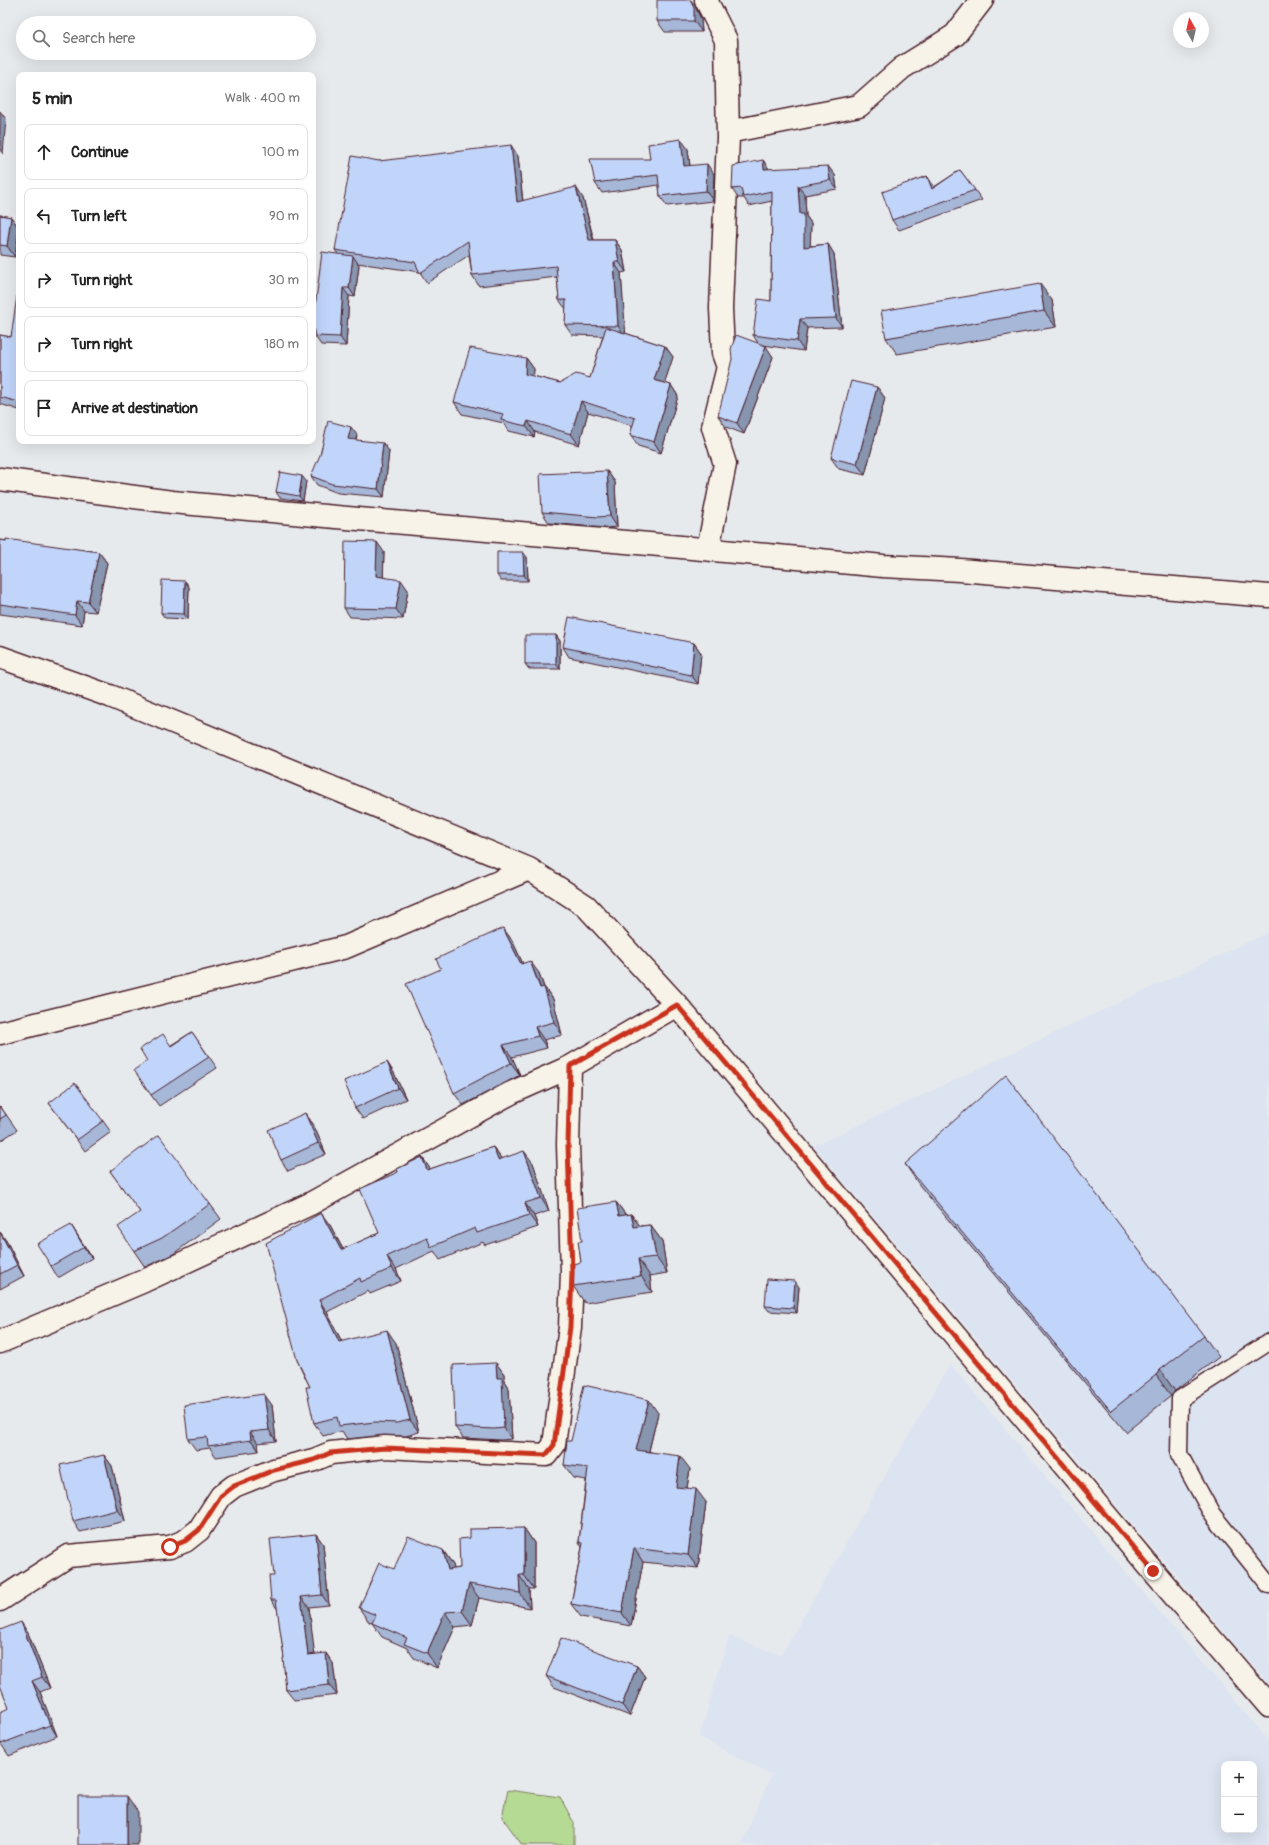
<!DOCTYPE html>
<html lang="en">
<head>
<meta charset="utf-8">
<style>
	:root { --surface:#fff; --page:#f6f6f6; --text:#222; --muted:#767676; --line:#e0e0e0 }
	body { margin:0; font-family:Pangolin,sans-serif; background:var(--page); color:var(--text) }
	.controls { position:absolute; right:12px; bottom:12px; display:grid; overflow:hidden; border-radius:8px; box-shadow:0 4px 16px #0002 }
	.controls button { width:36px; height:36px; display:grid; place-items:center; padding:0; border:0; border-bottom:1px solid var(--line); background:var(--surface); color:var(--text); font:20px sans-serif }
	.compass { position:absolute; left:1173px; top:12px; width:36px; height:36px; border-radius:50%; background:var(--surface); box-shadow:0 4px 16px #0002; rotate:352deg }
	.stop { position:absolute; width:12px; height:12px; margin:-9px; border:3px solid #c8321e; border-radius:50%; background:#fff }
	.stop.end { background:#c8321e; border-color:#fff; box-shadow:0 1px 4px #0008 }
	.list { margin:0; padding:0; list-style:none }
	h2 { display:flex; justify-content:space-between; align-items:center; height:52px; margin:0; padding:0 16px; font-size:17px }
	h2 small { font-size:13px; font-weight:400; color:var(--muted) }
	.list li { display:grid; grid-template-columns:26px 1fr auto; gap:12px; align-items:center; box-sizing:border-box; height:56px; margin:0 8px 8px; padding:0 8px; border:1px solid var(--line); border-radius:8px }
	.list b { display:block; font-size:15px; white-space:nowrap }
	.list em { font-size:13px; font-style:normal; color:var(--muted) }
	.icon { flex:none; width:22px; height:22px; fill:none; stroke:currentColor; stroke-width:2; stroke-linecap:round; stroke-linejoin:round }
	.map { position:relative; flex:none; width:1269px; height:1845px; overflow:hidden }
	.search { position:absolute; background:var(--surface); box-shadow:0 4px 16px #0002; left:16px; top:16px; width:300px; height:44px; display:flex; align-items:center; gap:10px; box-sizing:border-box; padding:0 14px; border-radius:22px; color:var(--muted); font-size:15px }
	.panel { position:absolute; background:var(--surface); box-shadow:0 4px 16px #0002; left:16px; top:72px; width:300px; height:372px; border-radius:8px }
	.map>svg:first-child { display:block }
	.built { fill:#dce4f1; fill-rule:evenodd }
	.green { fill:#b5da94; stroke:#807c60 }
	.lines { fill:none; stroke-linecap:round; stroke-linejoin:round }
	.service-casing { stroke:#4a1f2b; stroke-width:19 }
	.minor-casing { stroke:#4a1f2b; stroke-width:25 }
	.service { stroke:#f7f3e8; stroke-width:16 }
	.minor { stroke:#f7f3e8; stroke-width:22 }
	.wall { fill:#a6b7d7; stroke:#4a1f2b }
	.shaded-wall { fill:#8795af; stroke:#4a1f2b }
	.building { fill:#c1d5fa; stroke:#4a1f2b }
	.route { stroke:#c8321e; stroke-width:5 }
</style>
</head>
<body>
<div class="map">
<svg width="1269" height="1845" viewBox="0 0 1269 1845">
	<rect width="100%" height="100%" fill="#e7eaed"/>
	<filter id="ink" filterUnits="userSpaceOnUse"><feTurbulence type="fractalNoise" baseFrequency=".025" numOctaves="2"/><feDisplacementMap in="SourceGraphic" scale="8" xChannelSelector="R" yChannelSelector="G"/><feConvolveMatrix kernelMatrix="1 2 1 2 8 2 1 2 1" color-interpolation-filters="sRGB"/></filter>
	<g filter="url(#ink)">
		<path class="built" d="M 1269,932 L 1269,1685 L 814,1146 Z
			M 950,1364 L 1269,1741 L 1269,1845 L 741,1845 L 771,1775 L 699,1737 L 729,1636 L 781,1655 ZM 1224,1764 L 1254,1764 L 1254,1830 L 1224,1830 Z"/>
		<path class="green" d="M 508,1790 L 560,1797 L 574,1823 L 574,1845 L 522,1845 L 502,1817 Z"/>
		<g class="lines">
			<g class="service-casing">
				<path id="service" d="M 1269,1342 L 1180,1399 L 1179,1454 L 1212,1514 L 1269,1585"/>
			</g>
			<g class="minor-casing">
				<path id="minor" d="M 706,0 L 726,40 L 728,137 L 721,308 L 723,353 L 728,367 L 713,427 L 725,464 L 708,549
					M 728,132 L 859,106 L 902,68 L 955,35 L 982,0
					M 0,479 L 172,502 L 347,518 L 649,544 L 883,566 L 960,570 L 1269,596
					M 0,657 L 110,696 L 529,869
					M 0,1033 L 346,947 L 529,869 L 586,906 L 677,1005 L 1153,1571 L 1269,1706
					M 0,1342 L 144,1281 L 310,1204 L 511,1093 L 570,1067 L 677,1005
					M 0,1600 L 68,1556 L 170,1547 L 185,1541 L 199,1530 L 221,1496 L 234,1486 L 274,1470 L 314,1460 L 331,1453 L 385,1447 L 546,1455 L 554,1445 L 570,1327 L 572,1272 L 568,1145 L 570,1067"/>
			</g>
			<use href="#service" class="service"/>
			<use href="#minor" class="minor"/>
		</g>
		<path class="wall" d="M 695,6 L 701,19 L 702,32 L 665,32 L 657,21 Z
			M 688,149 L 690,166 L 714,174 L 713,201 L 667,206 L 660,196 L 659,185 L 602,193 L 595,183 L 650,159 Z
			M 518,156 L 523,201 L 583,198 L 594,240 L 615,240 L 622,250 L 626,272 L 621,273 L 625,333 L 665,346 L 673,357 L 664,383 L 671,385 L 678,396 L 661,453 L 638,446 L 630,435 L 633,426 L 588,412 L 579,445 L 535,432 L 534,437 L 509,431 L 504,423 L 462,414 L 454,402 L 526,358 L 534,369 L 533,376 L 560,383 L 590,378 L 603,336 L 572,335 L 565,325 L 566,309 L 559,300 L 557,277 L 479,286 L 472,275 L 469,255 L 427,283 L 420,272 L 357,263 L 359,265 L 355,297 L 349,296 L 346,346 L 321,345 L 315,336 L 315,308 L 338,254 L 335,250 L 379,161 Z
			M 763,160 L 769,169 L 835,175 L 837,189 L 805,195 L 806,216 L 811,223 L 810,246 L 828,244 L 834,254 L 842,327 L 807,328 L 804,351 L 763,345 L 773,357 L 744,434 L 726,427 L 718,416 L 758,343 L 753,335 L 771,301 L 772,201 L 749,206 L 744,198 L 738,198 L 732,189 Z
			M 960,170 L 982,200 L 899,230 L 892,220 L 927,176 L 934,187 Z
			M 0,215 L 11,217 L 19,228 L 15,257 L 0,255 Z
			M 19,297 L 19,410 L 0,404 L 0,335 L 11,337 Z
			M 1052,300 L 1056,327 L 897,354 L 886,338 Z
			M 877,387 L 885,398 L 865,475 L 839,469 L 831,458 Z
			M 357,435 L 356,440 L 389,451 L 384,497 L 338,493 L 317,485 L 311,476 Z
			M 607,471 L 615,482 L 617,527 L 606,528 L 549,523 L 542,512 Z
			M 306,481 L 303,501 L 280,498 L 276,492 Z
			M 0,540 L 99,552 L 107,563 L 96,612 L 84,611 L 82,625 L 0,614 Z
			M 384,552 L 383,577 L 408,590 L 403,619 L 350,617 L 344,608 Z
			M 527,557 L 528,581 L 501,581 L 497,575 Z
			M 185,581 L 189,587 L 188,619 L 165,618 L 161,613 Z
			M 556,635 L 560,641 L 560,669 L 529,669 L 525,664 Z
			M 694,643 L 701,653 L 698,684 L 569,657 L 563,647 Z
			M 512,940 L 523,964 L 539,973 L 544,987 L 553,999 L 562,1035 L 544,1040 L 547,1048 L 512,1057 L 520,1075 L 463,1105 L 454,1093 Z
			M 192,1032 L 217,1068 L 159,1106 L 151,1095 L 171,1045 Z
			M 387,1062 L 394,1073 L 406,1099 L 363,1119 L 355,1108 Z
			M 49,1103 L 103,1121 L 111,1132 L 85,1151 Z
			M 0,1106 L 17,1130 L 0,1141 Z
			M 305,1113 L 313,1124 L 326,1154 L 288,1171 L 281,1160 Z
			M 493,1147 L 501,1158 L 533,1163 L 549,1211 L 534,1216 L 538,1227 L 485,1245 L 483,1242 L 440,1260 L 434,1251 L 396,1269 L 401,1281 L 370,1294 L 368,1291 L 327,1312 L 342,1342 L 396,1343 L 419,1432 L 406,1436 L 384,1435 L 347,1439 L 342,1431 L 323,1436 L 314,1423 L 310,1387 L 297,1360 L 330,1225 L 343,1249 L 379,1233 L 398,1172 L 422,1157 L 430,1169 Z
			M 905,1164 L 1204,1336 L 1219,1357 L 1175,1391 L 1171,1396 L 1126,1432 L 920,1186 Z
			M 110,1171 L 210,1204 L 221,1219 L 173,1254 L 145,1267 L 134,1251 L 140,1212 Z
			M 616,1202 L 626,1215 L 631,1214 L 640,1226 L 650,1225 L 662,1241 L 667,1273 L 650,1276 L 652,1292 L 585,1303 L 573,1286 L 581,1262 L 582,1241 Z
			M 71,1225 L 92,1258 L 58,1278 L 51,1266 Z
			M 0,1232 L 7,1242 L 24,1276 L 0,1289 Z
			M 799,1287 L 797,1313 L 769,1311 L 765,1306 Z
			M 496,1363 L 504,1374 L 504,1381 L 509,1389 L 512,1439 L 501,1440 L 463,1438 L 455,1427 Z
			M 272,1405 L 276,1441 L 258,1443 L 259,1451 L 216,1457 L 210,1448 L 196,1450 L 188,1439 Z
			M 658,1413 L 649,1451 L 690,1469 L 687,1488 L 706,1502 L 698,1568 L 643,1562 L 631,1626 L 581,1617 L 571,1604 L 582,1547 L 579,1542 L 586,1480 L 574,1478 L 564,1465 L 571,1441 Z
			M 104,1455 L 112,1466 L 125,1521 L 80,1532 L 73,1521 Z
			M 524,1528 L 534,1543 L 534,1589 L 529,1589 L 530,1608 L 479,1598 L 472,1625 L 455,1627 L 437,1668 L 414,1658 L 407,1648 L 382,1637 L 372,1623 L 369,1622 L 359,1608 L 394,1569 L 443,1550 L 453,1565 L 454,1569 L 460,1568 L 470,1538 Z
			M 316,1534 L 323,1544 L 329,1605 L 309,1607 L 314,1654 L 333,1663 L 337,1695 L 294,1700 L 286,1690 L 284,1658 L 278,1610 L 271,1600 L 274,1576 Z
			M 28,1633 L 50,1688 L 40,1692 L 57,1736 L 9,1756 L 1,1744 L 9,1708 Z
			M 637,1666 L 645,1677 L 630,1716 L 554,1687 L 546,1676 Z"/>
		<path class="shaded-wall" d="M 690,0 L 691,0 L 695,6 L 701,19 L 702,32 L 694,21 Z
			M 0,111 L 6,119 L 3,154 L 0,150 Z
			M 681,139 L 688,149 L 691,176 L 684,166 Z
			M 511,145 L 518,156 L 524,213 L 517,202 Z
			M 763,160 L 769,169 L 764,169 Z
			M 707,164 L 714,174 L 713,201 L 706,191 Z
			M 828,166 L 835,175 L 837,189 L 830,180 Z
			M 927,176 L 934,186 L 939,199 L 932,189 Z
			M 798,186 L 805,195 L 806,216 L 811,223 L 810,256 L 804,247 L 800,214 Z
			M 576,187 L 583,198 L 596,251 L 589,240 Z
			M 11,217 L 19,228 L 15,257 L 7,246 Z
			M 615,240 L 622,250 L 626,272 L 619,262 Z
			M 828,244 L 834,254 L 842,327 L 836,318 Z
			M 353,256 L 359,265 L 355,297 L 349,288 Z
			M 614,262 L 621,273 L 626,337 L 618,326 Z
			M 1040,284 L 1052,300 L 1056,327 L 1044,311 Z
			M 343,288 L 349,296 L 346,346 L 340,337 Z
			M 800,319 L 807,328 L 804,351 L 797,341 Z
			M 665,346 L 673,357 L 662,391 L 654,380 Z
			M 766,346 L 773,357 L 744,434 L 737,423 Z
			M 526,358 L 534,369 L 533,385 L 525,374 Z
			M 671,385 L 678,396 L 661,453 L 654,442 Z
			M 877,387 L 885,398 L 865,475 L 857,464 Z
			M 581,401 L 588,412 L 579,445 L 571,434 Z
			M 528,421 L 535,432 L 534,437 L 526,426 Z
			M 351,427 L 357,435 L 354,447 L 348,439 Z
			M 383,443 L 389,451 L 384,497 L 378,489 Z
			M 607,471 L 615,482 L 617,527 L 610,516 Z
			M 302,476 L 306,481 L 303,501 L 299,496 Z
			M 377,542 L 384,552 L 383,586 L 376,576 Z
			M 99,552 L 107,563 L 96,612 L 88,602 Z
			M 523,552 L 527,557 L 528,581 L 524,575 Z
			M 401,580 L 408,590 L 403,619 L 396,609 Z
			M 185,581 L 189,587 L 188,619 L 184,614 Z
			M 77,601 L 84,611 L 82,625 L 75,615 Z
			M 556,635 L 560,641 L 560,669 L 556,664 Z
			M 694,643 L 701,653 L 698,684 L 691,675 Z
			M 503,928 L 512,940 L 529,977 L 521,964 Z
			M 530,961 L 539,973 L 545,991 L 544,987 L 553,999 L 562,1035 L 554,1022 Z
			M 535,1027 L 544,1040 L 547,1048 L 538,1036 Z
			M 503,1045 L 512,1057 L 520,1075 L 511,1063 Z
			M 387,1062 L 394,1073 L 406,1099 L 398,1088 Z
			M 305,1113 L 313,1124 L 326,1154 L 318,1143 Z
			M 493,1147 L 502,1160 L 498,1160 Z
			M 524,1151 L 533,1163 L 549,1211 L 541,1198 Z
			M 422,1157 L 431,1170 L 427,1170 Z
			M 616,1202 L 628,1218 L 619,1216 Z
			M 525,1203 L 534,1216 L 538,1227 L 529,1215 Z
			M 321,1213 L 330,1225 L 350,1263 L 341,1250 Z
			M 631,1214 L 643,1230 L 634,1227 Z
			M 71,1225 L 92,1258 L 84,1247 Z
			M 650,1225 L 662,1241 L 667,1273 L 656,1257 Z
			M 0,1232 L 7,1242 L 24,1276 L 17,1265 Z
			M 387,1256 L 396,1269 L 401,1281 L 392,1268 Z
			M 638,1259 L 650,1276 L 652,1292 L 641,1276 Z
			M 795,1281 L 799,1287 L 797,1313 L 793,1308 Z
			M 319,1300 L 327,1312 L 348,1355 L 339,1342 Z
			M 387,1330 L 396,1343 L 419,1432 L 410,1420 Z
			M 496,1363 L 504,1374 L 504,1381 L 509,1389 L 512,1439 L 504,1428 L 497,1378 Z
			M 1160,1370 L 1175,1391 L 1171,1396 L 1156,1375 Z
			M 264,1394 L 272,1405 L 276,1441 L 269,1430 Z
			M 649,1400 L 658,1413 L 646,1463 L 636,1450 Z
			M 250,1432 L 258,1443 L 259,1451 L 251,1440 Z
			M 104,1455 L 112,1466 L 125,1521 L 117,1510 Z
			M 680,1456 L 690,1469 L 685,1500 L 676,1487 Z
			M 696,1489 L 706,1502 L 698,1568 L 688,1555 Z
			M 524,1528 L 534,1543 L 534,1589 L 524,1575 Z
			M 316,1534 L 323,1544 L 329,1605 L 322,1595 Z
			M 634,1548 L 643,1562 L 631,1626 L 622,1613 Z
			M 443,1550 L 453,1565 L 458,1584 L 448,1570 Z
			M 519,1575 L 529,1589 L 530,1608 L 520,1593 Z
			M 469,1584 L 479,1598 L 472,1625 L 462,1611 Z
			M 301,1597 L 309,1607 L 316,1665 L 308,1655 Z
			M 445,1612 L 455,1627 L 437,1668 L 427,1653 Z
			M 21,1622 L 28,1633 L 50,1688 L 42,1677 Z
			M 326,1653 L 333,1663 L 337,1695 L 329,1685 Z
			M 637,1666 L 645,1677 L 630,1716 L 622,1705 Z
			M 32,1681 L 40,1692 L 57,1736 L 50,1725 Z
			M 127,1796 L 138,1812 L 138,1845 L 127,1845 Z"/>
		<path class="building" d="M 657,0 L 690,0 L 694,8 L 694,21 L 657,21 Z
			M 681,139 L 684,166 L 707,164 L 706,191 L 660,196 L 658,175 L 595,183 L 590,159 L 650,159 L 648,144 Z
			M 511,145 L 517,202 L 576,187 L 589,240 L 615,240 L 619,262 L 614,262 L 618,326 L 565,325 L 566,300 L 559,300 L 556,266 L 472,275 L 468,241 L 420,273 L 415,262 L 335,250 L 352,156 L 379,161 Z
			M 763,160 L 764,169 L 828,166 L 830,180 L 798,186 L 800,214 L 804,214 L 804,247 L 828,244 L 836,318 L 800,319 L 797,341 L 753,335 L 758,299 L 771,301 L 772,191 L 743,197 L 741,188 L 732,189 L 733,166 Z
			M 960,170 L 975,190 L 892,220 L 882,192 L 927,176 L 932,189 Z
			M 0,215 L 11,217 L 7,246 L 0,245 Z
			M 322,252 L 353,256 L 349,288 L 343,288 L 340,337 L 315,336 L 313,327 L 313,308 L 315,308 Z
			M 1040,284 L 1044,311 L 886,338 L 881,311 Z
			M 17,296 L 19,297 L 19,402 L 0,397 L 0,335 L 11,337 Z
			M 606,327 L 665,346 L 654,380 L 671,385 L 654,442 L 630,435 L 635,418 L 581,401 L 571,434 L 528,421 L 526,426 L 501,420 L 503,414 L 454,402 L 470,348 L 526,358 L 525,374 L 560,383 L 576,374 L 590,378 Z
			M 736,335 L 766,346 L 737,423 L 718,416 L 732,359 L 731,349 Z
			M 851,381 L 877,387 L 857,464 L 831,458 Z
			M 328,421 L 351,427 L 348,439 L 383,443 L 378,489 L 332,484 L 311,476 L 320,455 Z
			M 607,471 L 610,516 L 598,517 L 542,512 L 540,474 Z
			M 280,472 L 302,476 L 299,496 L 276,492 Z
			M 6,539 L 99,552 L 88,602 L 77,601 L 75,615 L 0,604 L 0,540 L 6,541 Z
			M 345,541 L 377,542 L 376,576 L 401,580 L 396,609 L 344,608 Z
			M 497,552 L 523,552 L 524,575 L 497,575 Z
			M 162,580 L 185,581 L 184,614 L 161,613 Z
			M 569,617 L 694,643 L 691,675 L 563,647 Z
			M 525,635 L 556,635 L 556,664 L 525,664 Z
			M 503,928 L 521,964 L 530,961 L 540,988 L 544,987 L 554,1022 L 535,1027 L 538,1036 L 503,1045 L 511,1063 L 454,1093 L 406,984 L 441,969 L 436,959 Z
			M 192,1032 L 209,1057 L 151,1095 L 134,1070 L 147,1061 L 140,1049 L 163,1034 L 171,1046 Z
			M 387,1062 L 398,1088 L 355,1108 L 344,1081 Z
			M 1006,1075 L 1204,1336 L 1160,1370 L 1156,1375 L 1111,1411 L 905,1164 Z
			M 75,1083 L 103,1121 L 77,1140 L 49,1103 Z
			M 0,1106 L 6,1115 L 0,1119 Z
			M 305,1113 L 318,1143 L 281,1160 L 268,1130 Z
			M 159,1135 L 210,1204 L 162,1238 L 134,1251 L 118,1227 L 140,1212 L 110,1171 Z
			M 493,1147 L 498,1160 L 524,1151 L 541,1198 L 525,1203 L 529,1215 L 477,1233 L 475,1228 L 431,1247 L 427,1238 L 387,1256 L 392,1268 L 361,1282 L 360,1278 L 319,1300 L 339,1342 L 387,1330 L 410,1420 L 397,1423 L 375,1422 L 339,1426 L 337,1417 L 314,1423 L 306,1387 L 310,1387 L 297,1360 L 266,1243 L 321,1213 L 341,1250 L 379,1233 L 360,1189 L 398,1172 L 397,1169 L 422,1157 L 427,1170 Z
			M 616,1202 L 619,1216 L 631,1214 L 634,1227 L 650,1225 L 656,1257 L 638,1259 L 641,1276 L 573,1286 L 573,1264 L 581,1262 L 578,1241 L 582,1241 L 577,1208 Z
			M 71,1225 L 84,1247 L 51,1266 L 37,1244 Z
			M 0,1232 L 17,1265 L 0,1274 Z
			M 767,1279 L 795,1281 L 793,1308 L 765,1306 Z
			M 496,1363 L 497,1378 L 502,1378 L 504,1428 L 494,1429 L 455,1427 L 453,1365 Z
			M 584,1385 L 649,1400 L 636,1450 L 680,1456 L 676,1487 L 696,1489 L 688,1555 L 634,1548 L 622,1613 L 571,1604 L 583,1543 L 579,1542 L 588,1468 L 564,1465 L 567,1441 L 571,1441 Z
			M 264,1394 L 269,1430 L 250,1432 L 251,1440 L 208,1446 L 207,1437 L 188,1439 L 184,1405 Z
			M 104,1455 L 117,1510 L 73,1521 L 60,1465 Z
			M 524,1528 L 524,1575 L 519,1575 L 520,1593 L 469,1584 L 462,1611 L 445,1612 L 427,1653 L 404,1644 L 407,1638 L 372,1623 L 376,1615 L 359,1608 L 379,1563 L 394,1569 L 408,1536 L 443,1550 L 448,1570 L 460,1568 L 459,1539 L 470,1538 L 470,1529 Z
			M 316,1534 L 322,1595 L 301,1597 L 308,1655 L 326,1653 L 329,1685 L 286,1690 L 283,1658 L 284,1658 L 276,1600 L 271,1600 L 269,1576 L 274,1576 L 270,1539 Z
			M 21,1622 L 42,1677 L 32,1681 L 50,1725 L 1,1744 L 0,1741 L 0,1712 L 9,1708 L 0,1685 L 0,1630 Z
			M 561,1638 L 637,1666 L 622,1705 L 546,1676 Z
			M 78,1796 L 127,1796 L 127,1845 L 78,1845 Z"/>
	</g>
	<g class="lines" filter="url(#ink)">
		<path class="route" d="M 170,1547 L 185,1541 L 199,1530 L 221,1496 L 234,1486 L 274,1470 L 314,1460 L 330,1453 L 385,1448 L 546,1455 L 554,1445 L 570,1327 L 572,1272 L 568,1145 L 570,1066 L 677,1005 L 1153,1571"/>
	</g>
</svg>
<div class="controls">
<button>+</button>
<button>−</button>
</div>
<svg class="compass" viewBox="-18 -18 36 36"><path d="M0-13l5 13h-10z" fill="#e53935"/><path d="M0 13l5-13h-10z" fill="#767676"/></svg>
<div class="stop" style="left:170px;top:1547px"></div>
<div class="stop end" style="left:1153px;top:1571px"></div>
<div class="search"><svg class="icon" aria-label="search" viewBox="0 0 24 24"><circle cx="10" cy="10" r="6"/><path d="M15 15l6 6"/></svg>Search here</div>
<section class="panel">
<h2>5 min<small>Walk · 400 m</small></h2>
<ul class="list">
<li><svg class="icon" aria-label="ahead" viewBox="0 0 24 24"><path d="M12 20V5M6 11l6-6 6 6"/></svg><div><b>Continue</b></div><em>100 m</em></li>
<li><svg class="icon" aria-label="left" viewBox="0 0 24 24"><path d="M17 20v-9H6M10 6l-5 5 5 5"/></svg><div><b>Turn left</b></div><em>90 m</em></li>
<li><svg class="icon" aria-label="right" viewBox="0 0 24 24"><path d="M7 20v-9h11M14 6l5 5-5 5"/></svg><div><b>Turn right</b></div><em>30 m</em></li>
<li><svg class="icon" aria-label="right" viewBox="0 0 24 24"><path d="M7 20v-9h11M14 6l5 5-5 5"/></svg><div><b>Turn right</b></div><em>180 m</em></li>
<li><svg class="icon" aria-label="arrive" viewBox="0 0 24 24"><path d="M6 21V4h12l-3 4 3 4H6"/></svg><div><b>Arrive at destination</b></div></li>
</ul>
</section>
</div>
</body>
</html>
